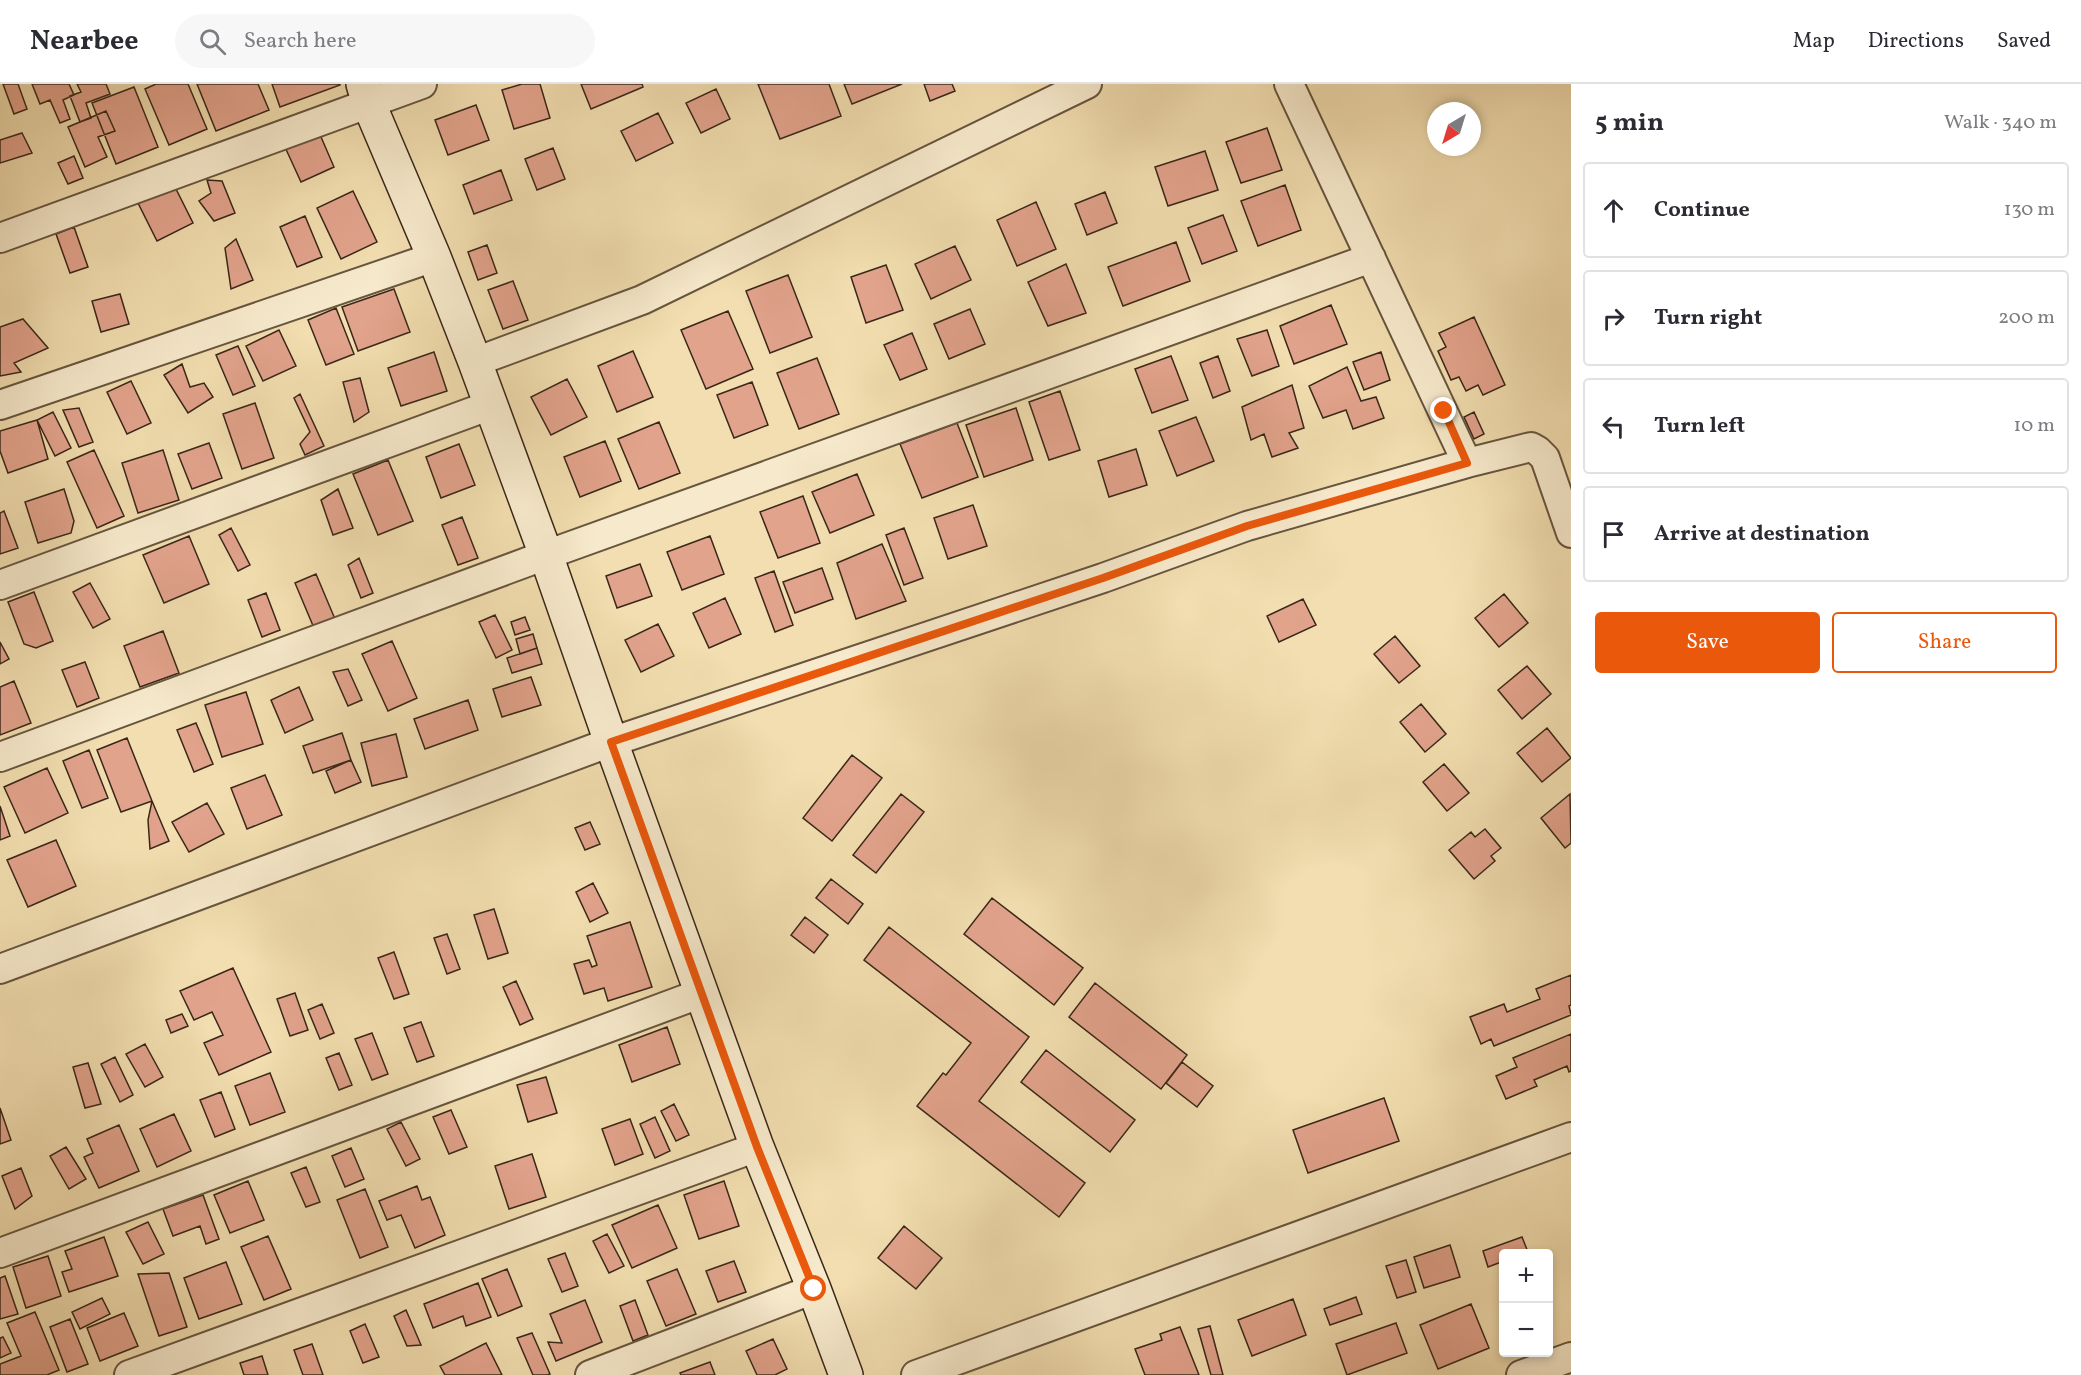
<!DOCTYPE html>
<html lang="en">
<head>
<meta charset="utf-8">
<style>
	:root { --surface:#fff; --page:#f7f7f7; --text:#2b2b33; --muted:#7c7c81; --line:#e1e1e2; --accent:#ea580c }
	body { margin:0; font-family:Vollkorn,serif; background:var(--page); color:var(--text) }
	.controls { position:absolute; right:18px; bottom:18px; display:grid; overflow:hidden; border-radius:6px; box-shadow:0 3px 9px #0003 }
	.controls button { width:54px; height:54px; display:grid; place-items:center; padding:0; border:0; border-bottom:2px solid var(--line); background:var(--surface); color:var(--text); font:30px sans-serif }
	.compass { position:absolute; left:1427px; top:18px; width:54px; height:54px; border-radius:50%; background:var(--surface); box-shadow:0 3px 9px #0003; rotate:218deg }
	.stop { position:absolute; width:18px; height:18px; margin:-14px; border:4px solid #ea580c; border-radius:50%; background:#fff }
	.stop.end { background:#ea580c; border-color:#fff; box-shadow:0 2px 6px #0008 }
	.list { margin:0; padding:0; list-style:none }
	h2 { display:flex; justify-content:space-between; align-items:center; height:78px; margin:0; padding:0 24px; font-size:26px }
	h2 small { font-size:20px; font-weight:400; color:var(--muted) }
	.list li { display:grid; grid-template-columns:39px 1fr auto; gap:18px; align-items:center; box-sizing:border-box; height:96px; margin:0 12px 12px; padding:0 12px; border:2px solid var(--line); border-radius:6px }
	.list b { display:block; font-size:22px; white-space:nowrap }
	.list em { font-size:20px; font-style:normal; color:var(--muted) }
	.actions { display:flex; gap:12px; padding:18px 24px }
	.actions a { flex:1; padding:14px 0; border:2px solid var(--accent); border-radius:6px; text-align:center; font-size:21px; color:var(--accent) }
	.actions .main { background:var(--accent); color:#fff }
	.icon { flex:none; width:33px; height:33px; fill:none; stroke:currentColor; stroke-width:2; stroke-linecap:round; stroke-linejoin:round }
	.map { position:relative; flex:none; width:1571px; height:1291px; overflow:hidden }
	header { display:flex; align-items:center; gap:36px; box-sizing:border-box; height:84px; padding:0 30px; background:var(--surface); border-bottom:2px solid var(--line) }
	header strong { font-size:28px }
	nav { display:flex; gap:33px; margin-inline-start:auto; font-size:21px }
	.search { width:420px; height:54px; background:var(--page); display:flex; align-items:center; gap:15px; box-sizing:border-box; padding:0 21px; border-radius:33px; color:var(--muted); font-size:22px }
	main { display:flex }
	aside { flex:1; background:var(--surface) }
	.map>svg:first-child { display:block }
	.building { fill:#e2a38c; stroke:#392718; stroke-width:1.5 }
	.lines { fill:none; stroke-linecap:round; stroke-linejoin:round }
	.street-casing { stroke:#67553e; stroke-width:32 }
	.secondary-casing { stroke:#392718; stroke-width:36 }
	.street { stroke:#f7eacc; stroke-width:28 }
	.secondary { stroke:#f7eacc; stroke-width:33 }
	.route { stroke:#ea580c; stroke-width:8 }
</style>
</head>
<body>
<header>
<strong>Nearbee</strong>
<div class="search"><svg class="icon" aria-label="search" viewBox="0 0 24 24"><circle cx="10" cy="10" r="6"/><path d="M15 15l6 6"/></svg>Search here</div>
<nav><a>Map</a><a>Directions</a><a>Saved</a></nav>
</header>
<main>
<div class="map">
<svg width="1571" height="1291" viewBox="0 0 1571 1291">
	<rect width="100%" height="100%" fill="#f2deb0"/>
	<filter id="stains"><feTurbulence type="fractalNoise" baseFrequency=".00333" numOctaves="4"/><feColorMatrix values="0 0 0 0 .2 0 0 0 0 .09 0 0 0 0 .02 0 0 0 .5 -.17"/></filter>
	<radialGradient id="worn" r=".72"><stop offset=".6" stop-color="#630" stop-opacity="0"/><stop offset="1" stop-color="#630" stop-opacity=".3"/></radialGradient>
	<path class="building" d="M 3,0 L 18,0 L 27,25 L 14,30 Z
		M 32,0 L 69,0 L 74,11 L 63,16 L 70,35 L 60,39 L 50,16 L 40,20 Z
		M 77,0 L 106,0 L 110,10 L 86,19 L 91,34 L 80,38 L 70,12 L 81,8 Z
		M 156,0 L 188,0 L 207,45 L 169,61 L 145,5 Z
		M 197,0 L 258,0 L 269,26 L 216,47 Z
		M 272,0 L 340,0 L 340,1 L 280,23 Z
		M 522,0 L 540,0 L 550,34 L 514,45 L 502,6 Z
		M 581,0 L 642,0 L 643,3 L 591,25 Z
		M 758,0 L 829,0 L 841,32 L 780,55 Z
		M 844,0 L 902,0 L 852,20 Z
		M 924,0 L 952,0 L 955,7 L 930,17 Z
		M 134,3 L 158,63 L 116,80 L 92,19 Z
		M 716,5 L 730,35 L 701,49 L 686,19 Z
		M 476,21 L 489,56 L 448,71 L 435,36 Z
		M 106,27 L 115,47 L 98,53 L 107,73 L 85,83 L 68,43 Z
		M 658,29 L 673,59 L 636,77 L 621,47 Z
		M 1267,44 L 1282,86 L 1241,99 L 1226,58 Z
		M 318,46 L 334,83 L 301,98 L 284,61 Z
		M 22,49 L 32,69 L 0,79 L 0,56 Z
		M 553,64 L 565,95 L 537,106 L 525,75 Z
		M 1205,67 L 1218,106 L 1168,122 L 1155,83 Z
		M 74,72 L 83,94 L 68,100 L 58,79 Z
		M 501,86 L 512,116 L 474,130 L 463,101 Z
		M 207,96 L 222,97 L 235,129 L 214,137 L 199,117 L 211,109 Z
		M 174,101 L 193,139 L 157,157 L 138,119 Z
		M 1285,101 L 1301,146 L 1258,162 L 1241,117 Z
		M 353,107 L 377,158 L 341,175 L 317,124 Z
		M 1105,108 L 1117,139 L 1087,151 L 1075,120 Z
		M 1036,118 L 1056,165 L 1017,182 L 997,136 Z
		M 1223,131 L 1237,167 L 1202,180 L 1188,144 Z
		M 305,132 L 322,173 L 297,183 L 280,143 Z
		M 74,143 L 88,183 L 70,189 L 56,150 Z
		M 236,155 L 253,196 L 231,205 L 225,164 Z
		M 1176,158 L 1190,197 L 1123,222 L 1108,183 Z
		M 487,161 L 497,189 L 478,196 L 468,168 Z
		M 955,162 L 971,196 L 931,215 L 915,180 Z
		M 1066,180 L 1086,229 L 1048,242 L 1028,198 Z
		M 886,181 L 903,226 L 866,239 L 851,193 Z
		M 788,191 L 812,253 L 770,269 L 746,207 Z
		M 513,197 L 528,236 L 503,245 L 488,206 Z
		M 394,205 L 410,248 L 358,267 L 342,223 Z
		M 120,210 L 129,240 L 101,248 L 92,217 Z
		M 1331,221 L 1347,260 L 1294,280 L 1280,242 Z
		M 336,224 L 354,270 L 326,281 L 308,236 Z
		M 970,225 L 985,260 L 949,275 L 934,240 Z
		M 728,227 L 753,285 L 706,305 L 681,246 Z
		M 1474,233 L 1505,301 L 1483,311 L 1478,301 L 1466,307 L 1459,293 L 1451,296 L 1438,267 L 1446,263 L 1439,249 Z
		M 23,235 L 48,264 L 14,279 L 21,288 L 0,292 L 0,243 Z
		M 279,246 L 296,282 L 263,297 L 246,262 Z
		M 1267,246 L 1279,282 L 1252,292 L 1237,255 Z
		M 912,249 L 927,285 L 900,296 L 884,261 Z
		M 238,262 L 255,302 L 233,311 L 216,271 Z
		M 633,267 L 653,313 L 617,328 L 598,282 Z
		M 434,268 L 447,307 L 401,322 L 388,284 Z
		M 1381,268 L 1390,296 L 1364,306 L 1353,278 Z
		M 1171,272 L 1188,316 L 1152,329 L 1135,285 Z
		M 1218,272 L 1230,307 L 1213,314 L 1200,279 Z
		M 817,274 L 839,330 L 799,345 L 777,289 Z
		M 182,280 L 190,303 L 204,299 L 213,313 L 188,329 L 164,291 Z
		M 1347,283 L 1361,317 L 1376,313 L 1384,334 L 1353,345 L 1346,326 L 1323,334 L 1309,302 Z
		M 360,294 L 369,328 L 354,338 L 343,298 Z
		M 567,295 L 587,333 L 551,351 L 531,313 Z
		M 131,297 L 151,339 L 127,350 L 107,308 Z
		M 752,298 L 768,341 L 734,354 L 717,311 Z
		M 1292,301 L 1304,344 L 1289,349 L 1298,364 L 1272,373 L 1264,350 L 1251,356 L 1242,323 Z
		M 1060,307 L 1080,366 L 1049,376 L 1029,318 Z
		M 300,310 L 324,362 L 305,371 L 300,360 L 310,348 L 294,314 Z
		M 255,319 L 274,374 L 242,385 L 223,330 Z
		M 79,324 L 93,358 L 79,363 L 63,326 Z
		M 1016,324 L 1033,376 L 984,393 L 966,341 Z
		M 53,328 L 71,364 L 55,372 L 37,336 Z
		M 1474,328 L 1484,350 L 1474,355 L 1464,333 Z
		M 1196,333 L 1214,377 L 1177,392 L 1159,347 Z
		M 37,336 L 48,375 L 8,389 L 0,367 L 0,347 Z
		M 659,338 L 680,389 L 639,405 L 618,355 Z
		M 957,339 L 978,393 L 922,414 L 900,360 Z
		M 605,357 L 621,397 L 580,413 L 564,373 Z
		M 209,359 L 222,394 L 192,405 L 178,370 Z
		M 459,360 L 475,401 L 441,414 L 426,373 Z
		M 1136,365 L 1147,401 L 1109,413 L 1098,377 Z
		M 94,366 L 124,432 L 97,444 L 67,378 Z
		M 163,366 L 179,416 L 138,429 L 122,379 Z
		M 388,376 L 413,437 L 378,451 L 353,390 Z
		M 857,390 L 874,431 L 830,449 L 812,408 Z
		M 64,405 L 74,437 L 71,449 L 38,459 L 25,418 Z
		M 338,405 L 353,444 L 333,451 L 321,416 Z
		M 803,412 L 820,459 L 778,474 L 760,428 Z
		M 973,421 L 987,462 L 948,475 L 934,434 Z
		M 4,427 L 18,464 L 0,470 L 0,429 Z
		M 462,433 L 478,474 L 458,481 L 442,441 Z
		M 231,444 L 250,481 L 238,487 L 219,451 Z
		M 904,444 L 923,494 L 904,501 L 886,451 Z
		M 189,452 L 209,500 L 164,519 L 143,471 Z
		M 710,452 L 724,490 L 682,506 L 667,468 Z
		M 882,460 L 906,517 L 856,535 L 837,479 Z
		M 359,474 L 373,509 L 361,514 L 348,481 Z
		M 640,480 L 652,512 L 617,524 L 606,492 Z
		M 822,484 L 833,515 L 795,529 L 783,498 Z
		M 774,487 L 793,541 L 775,548 L 755,494 Z
		M 316,490 L 335,535 L 314,544 L 295,499 Z
		M 90,499 L 110,535 L 93,544 L 73,508 Z
		M 34,508 L 53,557 L 36,564 L 24,560 L 8,518 Z
		M 266,509 L 280,546 L 262,553 L 248,516 Z
		M 1504,510 L 1528,539 L 1499,563 L 1475,534 Z
		M 725,514 L 741,550 L 709,564 L 693,529 Z
		M 1303,515 L 1316,541 L 1279,558 L 1267,532 Z
		M 495,531 L 512,566 L 496,574 L 479,538 Z
		M 525,533 L 530,546 L 515,551 L 511,538 Z
		M 658,540 L 674,572 L 641,588 L 625,556 Z
		M 163,547 L 179,589 L 140,603 L 124,562 Z
		M 533,550 L 537,564 L 520,570 L 516,555 Z
		M 1395,552 L 1420,582 L 1399,599 L 1374,570 Z
		M 392,557 L 417,614 L 388,627 L 362,570 Z
		M 0,558 L 9,575 L 0,580 Z
		M 537,564 L 542,580 L 512,589 L 507,574 Z
		M 85,578 L 99,614 L 77,623 L 62,586 Z
		M 1527,582 L 1551,610 L 1522,635 L 1498,606 Z
		M 348,585 L 362,616 L 348,622 L 333,588 Z
		M 531,593 L 541,621 L 502,633 L 493,605 Z
		M 14,597 L 31,639 L 0,651 L 0,603 Z
		M 299,603 L 313,636 L 285,649 L 271,616 Z
		M 246,608 L 263,660 L 222,673 L 205,621 Z
		M 468,616 L 478,646 L 425,665 L 414,635 Z
		M 1421,620 L 1446,650 L 1425,668 L 1400,638 Z
		M 196,639 L 213,680 L 194,688 L 177,646 Z
		M 1547,644 L 1571,674 L 1542,698 L 1517,669 Z
		M 342,649 L 351,676 L 313,689 L 303,662 Z
		M 396,650 L 407,693 L 372,702 L 361,659 Z
		M 127,654 L 152,717 L 121,728 L 97,666 Z
		M 89,666 L 108,714 L 82,724 L 63,677 Z
		M 852,671 L 882,694 L 832,757 L 803,734 Z
		M 351,676 L 361,698 L 335,709 L 326,687 Z
		M 1444,680 L 1469,709 L 1447,727 L 1423,698 Z
		M 47,684 L 68,729 L 25,749 L 4,703 Z
		M 265,691 L 282,731 L 247,745 L 231,704 Z
		M 901,710 L 924,728 L 876,789 L 853,771 Z
		M 1570,710 L 1571,759 L 1565,764 L 1541,734 Z
		M 152,717 L 169,757 L 150,765 L 148,736 Z
		M 207,719 L 224,750 L 189,768 L 172,738 Z
		M 0,722 L 10,752 L 0,756 Z
		M 590,738 L 600,760 L 585,766 L 575,744 Z
		M 1485,745 L 1501,764 L 1491,772 L 1495,777 L 1474,795 L 1449,766 L 1471,748 L 1475,753 Z
		M 56,756 L 76,802 L 28,823 L 7,776 Z
		M 831,795 L 863,820 L 848,840 L 816,814 Z
		M 593,799 L 608,829 L 590,838 L 576,808 Z
		M 992,814 L 1083,884 L 1054,921 L 964,850 Z
		M 494,825 L 508,869 L 488,875 L 474,831 Z
		M 805,833 L 828,851 L 814,869 L 791,851 Z
		M 630,838 L 652,903 L 608,917 L 604,904 L 584,910 L 574,880 L 589,876 L 592,883 L 597,881 L 587,852 Z
		M 889,843 L 1029,953 L 979,1017 L 1085,1099 L 1059,1133 L 917,1022 L 943,989 L 946,991 L 971,959 L 864,876 Z
		M 447,850 L 460,885 L 447,890 L 434,854 Z
		M 394,868 L 409,910 L 394,915 L 378,874 Z
		M 233,884 L 271,968 L 219,991 L 204,959 L 223,951 L 212,928 L 194,936 L 180,907 Z
		M 1571,891 L 1571,921 L 1569,922 L 1571,931 L 1494,962 L 1491,955 L 1481,960 L 1470,933 L 1504,920 L 1507,928 L 1540,915 L 1536,905 Z
		M 516,897 L 533,935 L 520,941 L 503,903 Z
		M 1095,899 L 1187,971 L 1161,1005 L 1069,933 Z
		M 295,909 L 308,946 L 290,952 L 277,915 Z
		M 322,920 L 334,949 L 320,955 L 308,926 Z
		M 182,930 L 188,942 L 171,949 L 166,936 Z
		M 421,938 L 434,972 L 417,978 L 404,944 Z
		M 667,943 L 680,980 L 632,998 L 619,961 Z
		M 372,949 L 388,990 L 372,996 L 355,955 Z
		M 1571,950 L 1571,987 L 1569,988 L 1567,982 L 1534,996 L 1537,1002 L 1506,1015 L 1496,992 L 1517,983 L 1513,974 Z
		M 145,960 L 163,993 L 145,1003 L 126,970 Z
		M 1046,966 L 1135,1036 L 1110,1068 L 1021,998 Z
		M 339,969 L 352,1001 L 339,1006 L 326,974 Z
		M 115,973 L 133,1011 L 120,1018 L 101,980 Z
		M 1182,978 L 1213,1002 L 1197,1023 L 1166,999 Z
		M 88,979 L 101,1020 L 85,1024 L 73,983 Z
		M 270,989 L 285,1028 L 250,1041 L 235,1002 Z
		M 546,993 L 557,1029 L 528,1038 L 517,1001 Z
		M 221,1008 L 235,1045 L 215,1053 L 200,1016 Z
		M 1384,1014 L 1399,1057 L 1308,1089 L 1293,1046 Z
		M 674,1020 L 689,1051 L 676,1057 L 661,1027 Z
		M 0,1024 L 11,1056 L 0,1060 Z
		M 451,1026 L 467,1063 L 449,1070 L 433,1033 Z
		M 174,1030 L 191,1067 L 157,1083 L 140,1045 Z
		M 655,1033 L 670,1067 L 655,1074 L 640,1040 Z
		M 630,1035 L 643,1070 L 615,1081 L 602,1045 Z
		M 401,1038 L 420,1075 L 406,1082 L 387,1045 Z
		M 119,1041 L 139,1087 L 99,1104 L 84,1073 L 93,1069 L 87,1055 Z
		M 66,1063 L 86,1095 L 69,1105 L 50,1072 Z
		M 351,1064 L 364,1095 L 345,1103 L 332,1072 Z
		M 532,1070 L 546,1113 L 509,1125 L 495,1082 Z
		M 306,1083 L 320,1118 L 306,1123 L 291,1089 Z
		M 21,1084 L 32,1112 L 15,1125 L 2,1092 Z
		M 248,1097 L 264,1136 L 230,1149 L 214,1111 Z
		M 724,1097 L 739,1142 L 699,1155 L 684,1111 Z
		M 417,1102 L 422,1116 L 430,1113 L 445,1151 L 415,1164 L 401,1131 L 387,1136 L 379,1117 Z
		M 365,1105 L 388,1163 L 360,1174 L 337,1116 Z
		M 203,1111 L 219,1155 L 206,1160 L 200,1142 L 173,1152 L 163,1125 Z
		M 658,1121 L 677,1164 L 632,1184 L 612,1141 Z
		M 148,1138 L 164,1170 L 143,1180 L 126,1148 Z
		M 904,1142 L 942,1174 L 916,1205 L 878,1174 Z
		M 607,1150 L 624,1182 L 609,1189 L 593,1157 Z
		M 268,1152 L 291,1205 L 264,1216 L 241,1163 Z
		M 104,1153 L 118,1192 L 69,1208 L 62,1188 L 72,1185 L 65,1167 Z
		M 1522,1153 L 1528,1168 L 1504,1170 L 1504,1177 L 1488,1183 L 1483,1167 Z
		M 1450,1161 L 1460,1193 L 1424,1204 L 1414,1173 Z
		M 565,1169 L 578,1202 L 562,1208 L 548,1175 Z
		M 48,1172 L 61,1212 L 26,1224 L 13,1183 Z
		M 1406,1176 L 1416,1208 L 1397,1214 L 1386,1182 Z
		M 734,1177 L 746,1208 L 718,1218 L 706,1187 Z
		M 226,1178 L 242,1220 L 199,1235 L 184,1194 Z
		M 507,1185 L 522,1222 L 498,1232 L 482,1195 Z
		M 677,1185 L 696,1230 L 666,1242 L 647,1197 Z
		M 169,1189 L 187,1243 L 159,1252 L 138,1190 Z
		M 5,1192 L 18,1230 L 0,1235 L 0,1194 Z
		M 478,1199 L 491,1233 L 466,1242 L 463,1232 L 433,1244 L 424,1220 Z
		M 1356,1213 L 1362,1230 L 1330,1241 L 1324,1225 Z
		M 102,1214 L 110,1230 L 80,1245 L 72,1228 Z
		M 1293,1215 L 1306,1251 L 1252,1272 L 1238,1236 Z
		M 585,1216 L 602,1258 L 556,1277 L 548,1258 L 562,1259 L 550,1230 Z
		M 635,1216 L 648,1251 L 633,1257 L 620,1222 Z
		M 1471,1220 L 1489,1264 L 1438,1285 L 1420,1241 Z
		M 406,1226 L 421,1261 L 407,1262 L 394,1232 Z
		M 35,1228 L 59,1286 L 47,1291 L 0,1291 L 0,1280 L 21,1272 L 7,1239 Z
		M 124,1229 L 138,1262 L 100,1277 L 87,1244 Z
		M 70,1235 L 88,1280 L 67,1288 L 50,1243 Z
		M 1396,1239 L 1407,1269 L 1347,1291 L 1336,1260 Z
		M 365,1240 L 379,1273 L 363,1279 L 350,1247 Z
		M 1210,1242 L 1223,1291 L 1211,1291 L 1198,1245 Z
		M 1180,1243 L 1199,1291 L 1145,1291 L 1135,1265 L 1162,1256 L 1160,1250 Z
		M 532,1249 L 550,1290 L 547,1291 L 533,1291 L 517,1254 Z
		M 3,1253 L 11,1269 L 0,1274 L 0,1254 Z
		M 773,1255 L 787,1285 L 775,1291 L 757,1291 L 746,1267 Z
		M 486,1259 L 502,1291 L 445,1291 L 440,1282 Z
		M 312,1260 L 323,1291 L 303,1291 L 294,1266 Z
		M 262,1272 L 268,1291 L 244,1291 L 240,1279 Z
		M 710,1278 L 715,1291 L 681,1291 L 680,1289 Z"/>
	<g class="lines">
		<g class="street-casing">
			<path id="street" d="M 0,154 L 422,0
				M 475,278 L 642,216 L 1087,0
				M 0,321 L 434,173
				M 1467,379 L 1531,363 L 1538,367 L 1545,374 L 1571,449
				M 0,501 L 491,321
				M 0,673 L 546,471 L 1371,174
				M 0,885 L 611,658 L 1103,494 L 1247,442 L 1467,379 L 1289,0
				M 0,1169 L 702,909
				M 129,1291 L 757,1063
				M 590,1291 L 814,1205
				M 916,1291 L 1571,1053
				M 1521,1291 L 1571,1273"/>
		</g>
		<g class="secondary-casing">
			<path id="secondary" d="M 363,0 L 369,20 L 434,173 L 475,278 L 546,471 L 611,658 L 757,1063 L 814,1205 L 846,1291"/>
		</g>
		<use href="#street" class="street"/>
		<use href="#secondary" class="secondary"/>
	</g>
	<g class="lines">
		<path class="route" d="M 814,1205 L 757,1063 L 611,658 L 1103,494 L 1247,442 L 1467,379 L 1444,327"/>
	</g>
	<rect width="100%" height="100%" filter="url(#stains)"/>
	<rect width="100%" height="100%" fill="url(#worn)"/>
</svg>
<div class="controls">
<button>+</button>
<button>−</button>
</div>
<svg class="compass" viewBox="-18 -18 36 36"><path d="M0-13l5 13h-10z" fill="#e53935"/><path d="M0 13l5-13h-10z" fill="#7c7c81"/></svg>
<div class="stop" style="left:814px;top:1205px"></div>
<div class="stop end" style="left:1444px;top:327px"></div>
</div>
<aside>
<h2>5 min<small>Walk · 340 m</small></h2>
<ul class="list">
<li><svg class="icon" aria-label="ahead" viewBox="0 0 24 24"><path d="M12 20V5M6 11l6-6 6 6"/></svg><div><b>Continue</b></div><em>130 m</em></li>
<li><svg class="icon" aria-label="right" viewBox="0 0 24 24"><path d="M7 20v-9h11M14 6l5 5-5 5"/></svg><div><b>Turn right</b></div><em>200 m</em></li>
<li><svg class="icon" aria-label="left" viewBox="0 0 24 24"><path d="M17 20v-9H6M10 6l-5 5 5 5"/></svg><div><b>Turn left</b></div><em>10 m</em></li>
<li><svg class="icon" aria-label="arrive" viewBox="0 0 24 24"><path d="M6 21V4h12l-3 4 3 4H6"/></svg><div><b>Arrive at destination</b></div></li>
</ul>
<div class="actions"><a class="main">Save</a><a>Share</a></div>
</aside>
</main>
</body>
</html>
